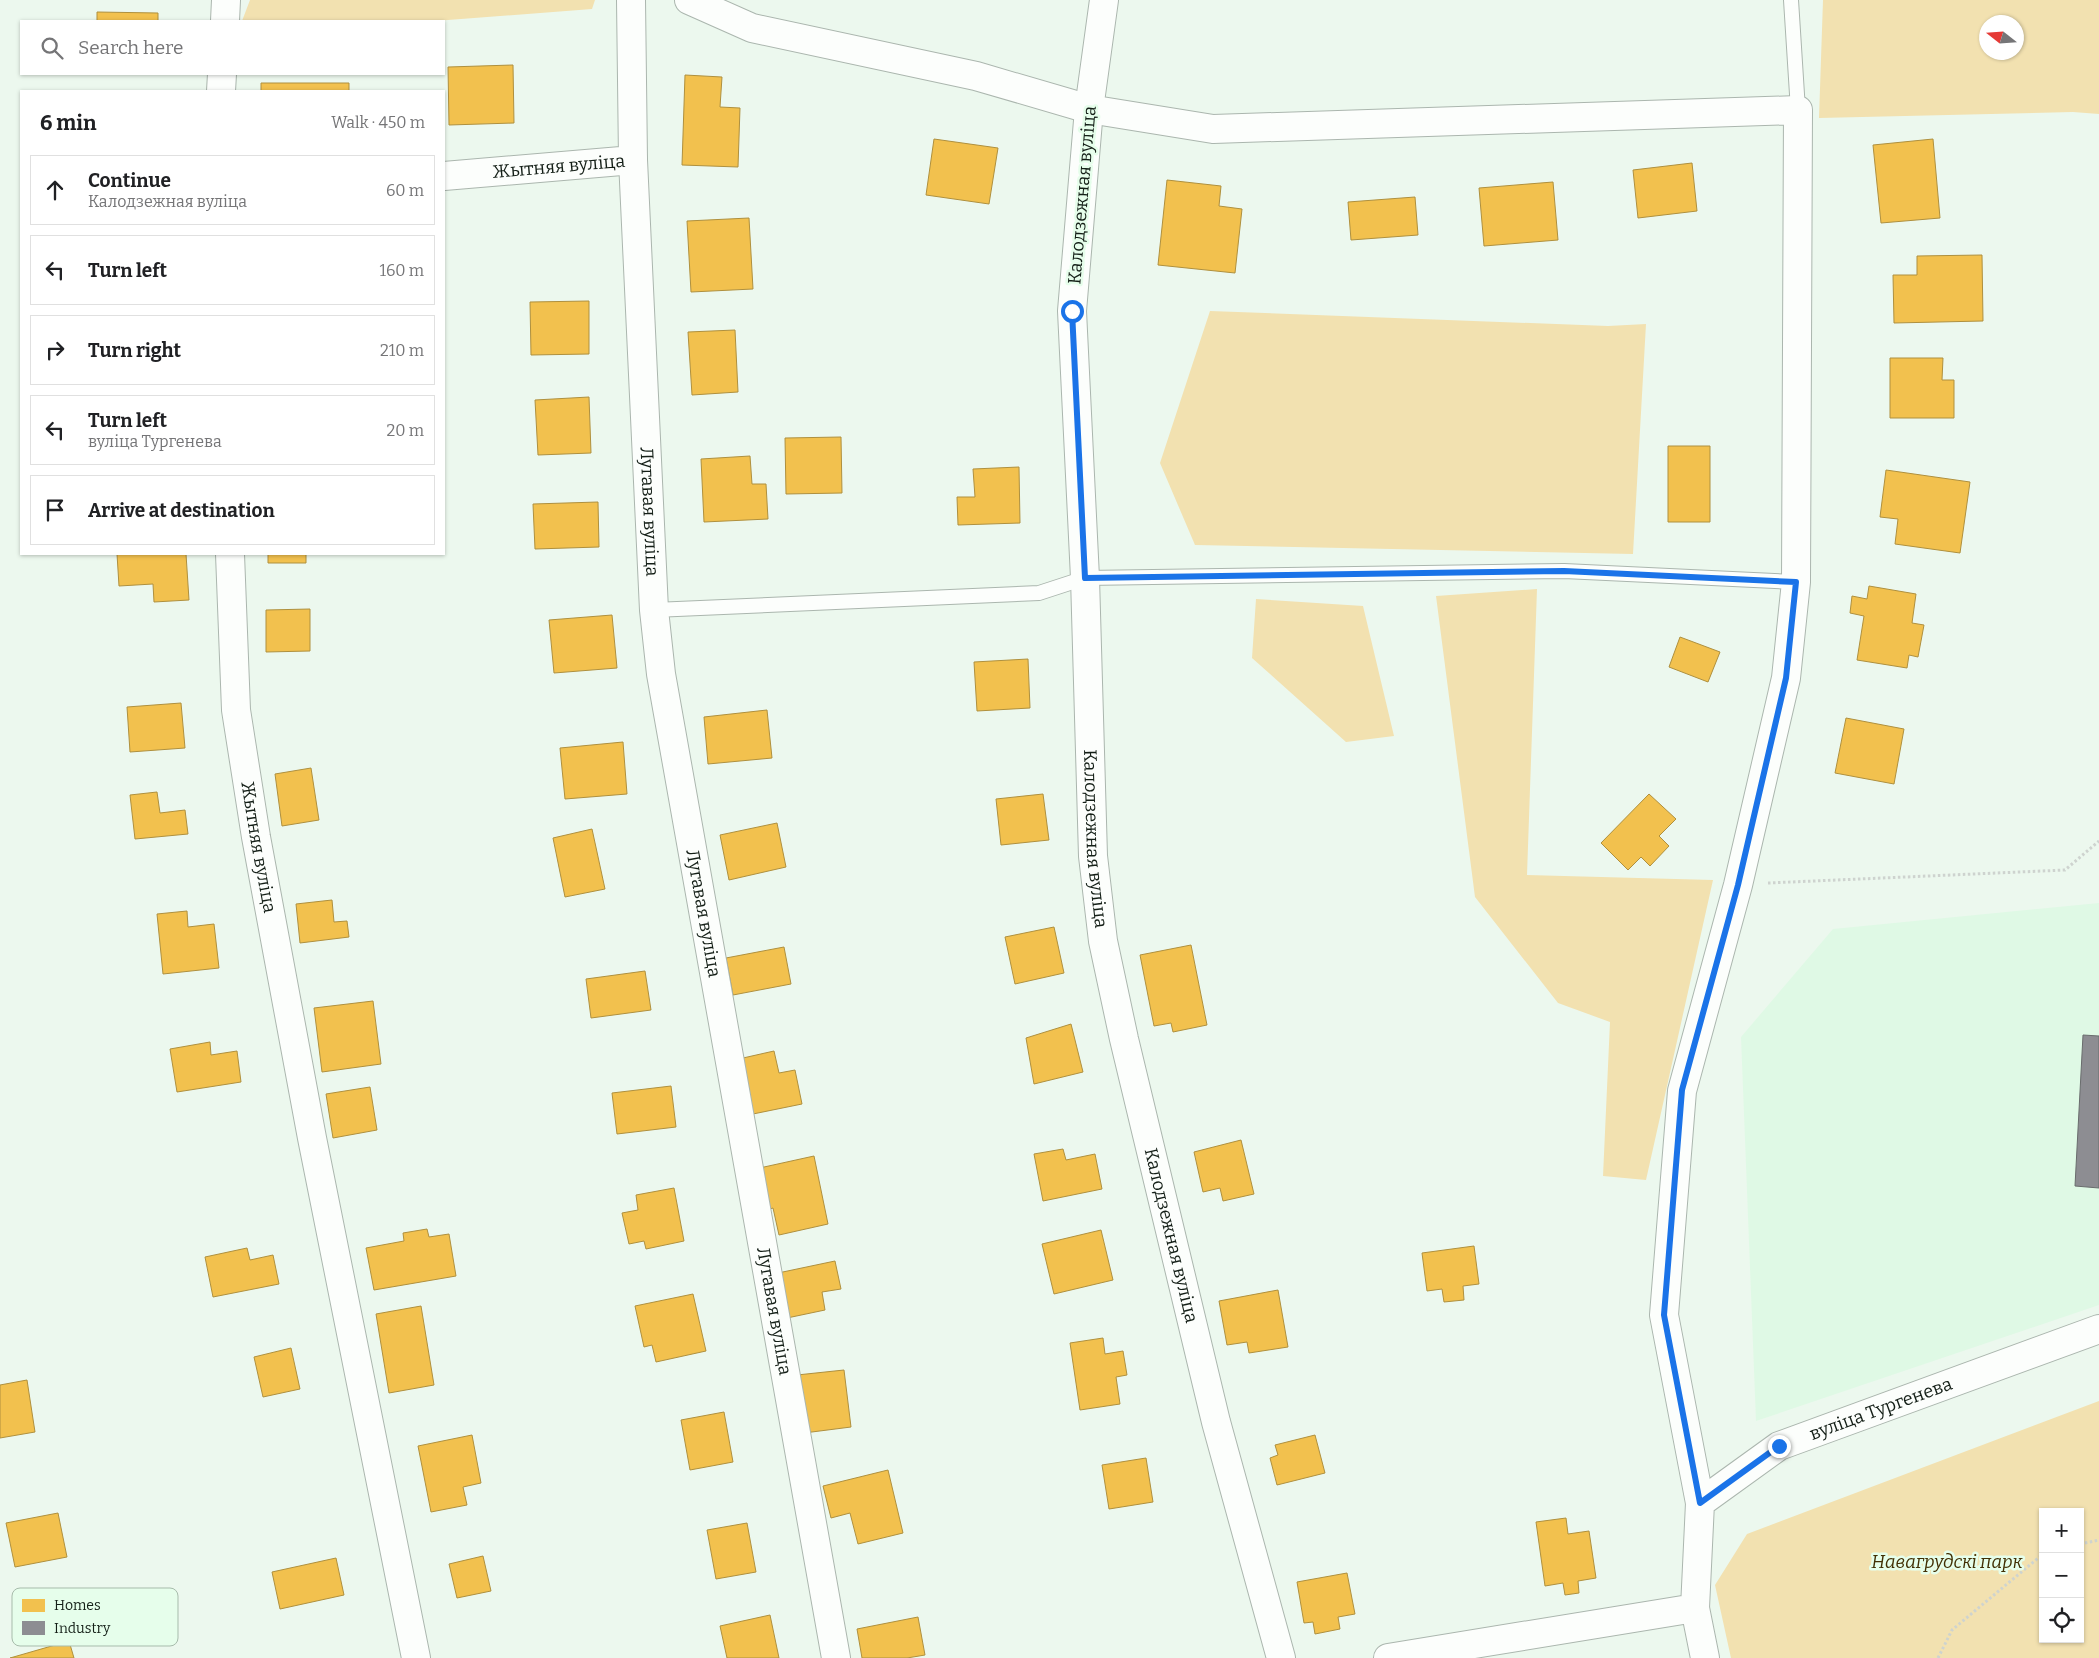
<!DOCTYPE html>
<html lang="en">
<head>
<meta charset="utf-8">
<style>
	:root { --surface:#fff; --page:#f2f2f2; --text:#202124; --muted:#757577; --line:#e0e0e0 }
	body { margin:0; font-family:Bitter,serif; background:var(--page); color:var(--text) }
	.controls { position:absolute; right:15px; bottom:15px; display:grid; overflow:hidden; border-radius:0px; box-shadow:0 1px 4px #0004 }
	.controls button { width:45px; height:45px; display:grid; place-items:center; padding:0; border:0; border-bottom:1px solid var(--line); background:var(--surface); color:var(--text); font:25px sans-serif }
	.compass { position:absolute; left:1979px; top:15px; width:45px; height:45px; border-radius:50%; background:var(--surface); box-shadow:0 1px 4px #0004; rotate:287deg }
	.stop { position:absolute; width:15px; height:15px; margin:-11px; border:4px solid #1a73e8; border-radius:50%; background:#fff }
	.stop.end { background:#1a73e8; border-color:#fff; box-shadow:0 1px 5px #0008 }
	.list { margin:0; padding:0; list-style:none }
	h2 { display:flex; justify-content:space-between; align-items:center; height:65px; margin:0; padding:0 20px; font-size:21px }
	h2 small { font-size:16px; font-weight:400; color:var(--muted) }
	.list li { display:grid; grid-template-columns:32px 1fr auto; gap:15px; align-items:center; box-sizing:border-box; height:70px; margin:0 10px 10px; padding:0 10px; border:1px solid var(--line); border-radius:0px }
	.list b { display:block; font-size:19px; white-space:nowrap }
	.list p { margin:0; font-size:16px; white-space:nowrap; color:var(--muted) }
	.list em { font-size:16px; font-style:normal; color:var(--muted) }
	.icon { flex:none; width:28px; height:28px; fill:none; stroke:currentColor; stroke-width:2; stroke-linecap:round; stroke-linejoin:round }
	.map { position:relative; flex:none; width:2099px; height:1658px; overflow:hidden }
	.search { position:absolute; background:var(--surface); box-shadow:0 1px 4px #0004; left:20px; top:20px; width:425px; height:55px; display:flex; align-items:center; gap:12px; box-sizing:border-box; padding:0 18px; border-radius:0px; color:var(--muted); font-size:19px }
	.panel { position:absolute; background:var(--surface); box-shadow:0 1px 4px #0004; left:20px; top:90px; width:425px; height:465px; border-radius:0px }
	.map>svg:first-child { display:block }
	.built { fill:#dff9e5 }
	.green { fill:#f2e1b0; fill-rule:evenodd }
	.homes { fill:#f2c14e; stroke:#af903e }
	.industry { fill:#8d8d92; stroke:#696c6d }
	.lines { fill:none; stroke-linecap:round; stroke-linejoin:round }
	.service-casing { stroke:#abb6ae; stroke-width:16 }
	.minor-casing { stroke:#abb6ae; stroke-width:30 }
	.path { stroke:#ced3cf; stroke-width:3; stroke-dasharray:2.5 2.5; stroke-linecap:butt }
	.service { stroke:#fcfefc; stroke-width:14 }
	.minor { stroke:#fcfefc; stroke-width:28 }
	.route { stroke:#1a73e8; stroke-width:6 }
	.labels { text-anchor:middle; stroke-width:5; stroke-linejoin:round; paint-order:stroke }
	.street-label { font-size:18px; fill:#141f17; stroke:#e6feeb }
	.park-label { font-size:18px; font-style:italic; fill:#412f03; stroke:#e6feeb }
	.key { fill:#e6feeb; stroke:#a7bbab; stroke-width:1 }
	.key-label { font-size:14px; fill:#141f17 }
</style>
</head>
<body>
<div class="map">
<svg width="2099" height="1658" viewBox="0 0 2099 1658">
	<rect width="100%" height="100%" fill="#ecf8ee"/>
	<path class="built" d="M 2099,903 L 2099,1305 L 1756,1421 L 1741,1037 L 1833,929 Z"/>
	<path class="green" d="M 250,0 L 595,0 L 592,9 L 435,21 L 242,21 Z
		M 1823,0 L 2099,0 L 2099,114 L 2073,112 L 1819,118 ZM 1986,22 L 2016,22 L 2016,52 L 1986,52 Z
		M 1210,311 L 1608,326 L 1646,324 L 1633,554 L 1195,545 L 1160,463 Z
		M 1537,589 L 1527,875 L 1713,880 L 1646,1180 L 1603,1176 L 1610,1022 L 1558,1003 L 1475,897 L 1436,596 Z
		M 1256,599 L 1363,606 L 1394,736 L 1346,742 L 1252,658 Z
		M 2099,1401 L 2099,1658 L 1731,1658 L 1715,1585 L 1747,1534 ZM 2043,1512 L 2080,1512 L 2080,1639 L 2043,1639 Z"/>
	<path class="homes" d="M 97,12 L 158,13 L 158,21 L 97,21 Z
		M 513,65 L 514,123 L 449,125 L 448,67 Z
		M 685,75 L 722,77 L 720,107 L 740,108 L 738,167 L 682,165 Z
		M 261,83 L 349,83 L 349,91 L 261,91 Z
		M 934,139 L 998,148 L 989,204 L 926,195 Z
		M 1933,139 L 1940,218 L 1881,223 L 1873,145 Z
		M 1692,163 L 1697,211 L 1638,218 L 1633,170 Z
		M 1167,180 L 1221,186 L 1219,206 L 1242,209 L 1235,273 L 1158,265 Z
		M 1553,182 L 1558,240 L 1484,246 L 1479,188 Z
		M 1415,197 L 1418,235 L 1351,240 L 1348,202 Z
		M 749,218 L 753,289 L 691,292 L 687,221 Z
		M 1982,255 L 1983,321 L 1894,323 L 1893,275 L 1917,275 L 1917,256 Z
		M 589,301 L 589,354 L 531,355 L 530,302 Z
		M 735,330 L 738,392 L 692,395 L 688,332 Z
		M 1890,358 L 1943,358 L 1942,380 L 1954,380 L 1954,418 L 1890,418 Z
		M 589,397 L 591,453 L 538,455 L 535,400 Z
		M 841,437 L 842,493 L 786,494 L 785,438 Z
		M 1668,446 L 1710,446 L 1710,522 L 1668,522 Z
		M 750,456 L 752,484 L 766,484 L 768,519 L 704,522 L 701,459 Z
		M 1019,467 L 1020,523 L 958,525 L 957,497 L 975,497 L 973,469 Z
		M 1886,470 L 1970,482 L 1960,553 L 1895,544 L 1898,519 L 1880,517 Z
		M 598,502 L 599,547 L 535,549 L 533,504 Z
		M 117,554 L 186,554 L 189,600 L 154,602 L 153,584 L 119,586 Z
		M 268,554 L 306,554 L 306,563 L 268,563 Z
		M 1869,586 L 1916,594 L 1912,623 L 1924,625 L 1918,657 L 1909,655 L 1907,668 L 1857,660 L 1864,616 L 1850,613 L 1852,596 L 1867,599 Z
		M 310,609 L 310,651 L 266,652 L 266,610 Z
		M 612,615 L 617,668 L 554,673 L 549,620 Z
		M 1680,637 L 1720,652 L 1708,682 L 1669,667 Z
		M 1028,659 L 1030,708 L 977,711 L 974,662 Z
		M 181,703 L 185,748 L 130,752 L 127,707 Z
		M 767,710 L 772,758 L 708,764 L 704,717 Z
		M 1846,718 L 1904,729 L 1894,784 L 1835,773 Z
		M 623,742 L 627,794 L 565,799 L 560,748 Z
		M 311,768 L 319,820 L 282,826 L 275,774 Z
		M 157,792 L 160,813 L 185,810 L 188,834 L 135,839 L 130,795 Z
		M 1043,794 L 1049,840 L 1001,845 L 996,799 Z
		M 1649,794 L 1676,819 L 1659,836 L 1669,846 L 1650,866 L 1641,857 L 1628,870 L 1601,843 Z
		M 777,823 L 786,867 L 729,880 L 720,835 Z
		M 592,829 L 605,889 L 565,897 L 553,838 Z
		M 332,900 L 334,922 L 347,921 L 349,937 L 300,943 L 296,904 Z
		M 187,911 L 188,927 L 214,924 L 219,968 L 163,974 L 157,914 Z
		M 1054,927 L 1064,973 L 1015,984 L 1005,937 Z
		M 1191,945 L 1207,1025 L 1173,1032 L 1171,1023 L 1154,1026 L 1140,955 Z
		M 784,947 L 791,984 L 733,995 L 726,958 Z
		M 645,971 L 651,1010 L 591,1018 L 586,979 Z
		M 373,1001 L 381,1064 L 322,1072 L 314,1008 Z
		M 1071,1024 L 1083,1072 L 1034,1084 L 1026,1038 Z
		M 210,1042 L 211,1055 L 237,1051 L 241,1082 L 177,1092 L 170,1049 Z
		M 774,1051 L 779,1073 L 795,1070 L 802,1104 L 753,1114 L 743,1058 Z
		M 671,1086 L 676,1127 L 617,1134 L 612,1093 Z
		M 370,1087 L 377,1130 L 333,1138 L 326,1094 Z
		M 1241,1140 L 1254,1194 L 1223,1201 L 1220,1188 L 1203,1192 L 1194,1152 Z
		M 1063,1149 L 1066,1160 L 1095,1154 L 1102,1189 L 1043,1201 L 1034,1154 Z
		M 814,1156 L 828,1224 L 779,1235 L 773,1208 L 764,1211 L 755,1169 Z
		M 674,1188 L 684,1241 L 646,1249 L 644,1241 L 629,1244 L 622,1213 L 638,1210 L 636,1195 Z
		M 427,1229 L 429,1237 L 449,1234 L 456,1276 L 374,1290 L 366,1248 L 404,1241 L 403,1233 Z
		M 1101,1230 L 1113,1280 L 1054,1294 L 1042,1244 Z
		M 1474,1246 L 1479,1284 L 1463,1286 L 1464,1300 L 1444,1302 L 1442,1289 L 1427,1291 L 1422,1253 Z
		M 247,1248 L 250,1260 L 273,1255 L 279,1284 L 213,1297 L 205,1257 Z
		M 835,1261 L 841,1289 L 822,1292 L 825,1310 L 787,1318 L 778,1273 Z
		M 1278,1290 L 1288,1347 L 1249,1353 L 1247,1342 L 1227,1345 L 1219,1301 Z
		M 693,1294 L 706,1351 L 656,1362 L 652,1345 L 644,1347 L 635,1306 Z
		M 421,1306 L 434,1385 L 389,1393 L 376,1314 Z
		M 1103,1338 L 1105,1354 L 1123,1351 L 1127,1375 L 1116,1377 L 1120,1404 L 1080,1410 L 1070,1343 Z
		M 291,1348 L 300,1389 L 263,1397 L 254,1357 Z
		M 844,1370 L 851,1427 L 804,1433 L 797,1375 Z
		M 27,1380 L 35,1432 L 0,1438 L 0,1385 Z
		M 724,1412 L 733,1462 L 690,1470 L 681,1420 Z
		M 472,1435 L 481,1483 L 463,1487 L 467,1505 L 431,1512 L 418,1446 Z
		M 1315,1435 L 1325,1473 L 1277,1485 L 1270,1458 L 1278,1455 L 1275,1445 Z
		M 1146,1458 L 1153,1502 L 1109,1509 L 1102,1465 Z
		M 888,1470 L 903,1533 L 858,1544 L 850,1513 L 831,1518 L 823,1486 Z
		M 58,1513 L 67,1557 L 15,1567 L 6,1523 Z
		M 1566,1518 L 1568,1534 L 1589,1531 L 1596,1578 L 1578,1581 L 1579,1593 L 1565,1595 L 1563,1583 L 1545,1586 L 1536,1522 Z
		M 747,1523 L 756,1572 L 716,1579 L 707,1530 Z
		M 483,1556 L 491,1591 L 457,1598 L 449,1564 Z
		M 336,1558 L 344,1595 L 280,1609 L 272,1572 Z
		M 1347,1573 L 1355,1614 L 1338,1617 L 1340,1629 L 1315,1634 L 1313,1622 L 1304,1623 L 1297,1582 Z
		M 770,1615 L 779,1658 L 727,1658 L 720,1626 Z
		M 918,1617 L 925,1655 L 907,1658 L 862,1658 L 857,1629 Z
		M 69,1641 L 74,1658 L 10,1658 Z"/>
	<path class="industry" d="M 2083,1035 L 2099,1036 L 2099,1188 L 2075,1186 Z"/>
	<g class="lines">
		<g class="service-casing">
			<path id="service" d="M 1791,0 L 1798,110
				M 654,610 L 1039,593 L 1085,578 L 1564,571 L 1796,582"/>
		</g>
		<g class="minor-casing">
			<g id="minor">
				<path d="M 689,0 L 752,28 L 976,76 L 1089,109 L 1213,129 L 1798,110 L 1796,582 L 1786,678 L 1738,885 L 1682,1091 L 1664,1315 L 1700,1503"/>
				<path id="s1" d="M 1104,0 L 1089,109 L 1072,311 L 1085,578 L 1093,856 L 1103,941 L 1124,1039 L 1216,1422 L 1281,1658"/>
				<path d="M 225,21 L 226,0"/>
				<path d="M 221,91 L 222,74"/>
				<path id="s2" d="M 633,160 L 654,610 L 661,674 L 836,1658"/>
				<path id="s3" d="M 444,176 L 633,160 L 631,0"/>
				<path id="s4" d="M 230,554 L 236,710 L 256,837 L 312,1138 L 416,1658"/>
				<path d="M 1695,1608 L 1705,1658"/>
				<path id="s5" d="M 1388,1658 L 1695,1608 L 1700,1503 L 1779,1446 L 2099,1329"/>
			</g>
		</g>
		<path class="path" d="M 1768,883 L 2065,870 L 2099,841
			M 2080,1544 L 2099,1540
			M 1938,1658 L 1952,1630 L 2043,1554"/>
		<use href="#service" class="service"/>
		<use href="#minor" class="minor"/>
	</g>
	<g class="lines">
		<path class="route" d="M 1072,311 L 1085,578 L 1564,571 L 1796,582 L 1786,678 L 1738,885 L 1682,1090 L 1664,1315 L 1700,1503 L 1779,1446"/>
	</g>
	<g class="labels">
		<g class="street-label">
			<text dy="6" stroke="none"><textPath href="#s3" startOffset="115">Жытняя вуліца</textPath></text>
			<text transform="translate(1082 195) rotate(-85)" y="6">Калодзежная вуліца</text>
			<text dy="6" stroke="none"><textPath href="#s2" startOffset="352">Лугавая вуліца</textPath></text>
			<text dy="6" stroke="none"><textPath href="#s1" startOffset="841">Калодзежная вуліца</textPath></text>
			<text dy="6" stroke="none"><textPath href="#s4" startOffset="295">Жытняя вуліца</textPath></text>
			<text dy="6" stroke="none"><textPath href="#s2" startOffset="758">Лугавая вуліца</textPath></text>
			<text dy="6" stroke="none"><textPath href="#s1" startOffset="1246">Калодзежная вуліца</textPath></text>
			<text dy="6" stroke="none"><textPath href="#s2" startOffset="1162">Лугавая вуліца</textPath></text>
			<text dy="6" stroke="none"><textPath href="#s5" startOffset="622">вуліца Тургенева</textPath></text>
		</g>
		<g class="park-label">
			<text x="1947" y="1568">Навагрудскі парк</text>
		</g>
	</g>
	<rect x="12" y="1588" width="166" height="58" rx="8" class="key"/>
	<rect x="22" y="1599" width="23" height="13" fill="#f2c14e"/>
	<rect x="22" y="1621" width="23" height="14" fill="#8d8d92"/>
	<g class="key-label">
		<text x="54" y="1610">Homes</text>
		<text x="54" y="1633">Industry</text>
	</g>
</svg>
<div class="controls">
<button>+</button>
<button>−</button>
<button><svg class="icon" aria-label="locate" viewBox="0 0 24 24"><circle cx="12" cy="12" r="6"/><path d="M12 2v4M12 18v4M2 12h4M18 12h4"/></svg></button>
</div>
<svg class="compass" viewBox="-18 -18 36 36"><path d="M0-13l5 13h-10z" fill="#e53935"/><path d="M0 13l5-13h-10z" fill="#757577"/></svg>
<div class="stop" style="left:1072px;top:311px"></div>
<div class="stop end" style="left:1779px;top:1446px"></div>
<div class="search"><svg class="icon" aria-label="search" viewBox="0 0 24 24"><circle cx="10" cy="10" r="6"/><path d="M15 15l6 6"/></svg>Search here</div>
<section class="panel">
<h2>6 min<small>Walk · 450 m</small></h2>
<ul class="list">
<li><svg class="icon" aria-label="ahead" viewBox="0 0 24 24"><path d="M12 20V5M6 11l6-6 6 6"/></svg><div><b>Continue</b><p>Калодзежная вуліца</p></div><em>60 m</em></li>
<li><svg class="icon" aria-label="left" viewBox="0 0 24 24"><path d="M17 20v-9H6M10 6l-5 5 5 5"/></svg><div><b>Turn left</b></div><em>160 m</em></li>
<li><svg class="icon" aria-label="right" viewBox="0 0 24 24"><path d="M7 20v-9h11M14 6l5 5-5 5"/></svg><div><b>Turn right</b></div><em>210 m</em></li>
<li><svg class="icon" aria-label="left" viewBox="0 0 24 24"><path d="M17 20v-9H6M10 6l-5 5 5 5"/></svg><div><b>Turn left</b><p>вуліца Тургенева</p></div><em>20 m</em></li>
<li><svg class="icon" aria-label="arrive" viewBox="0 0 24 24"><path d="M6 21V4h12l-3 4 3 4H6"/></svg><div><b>Arrive at destination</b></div></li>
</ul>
</section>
</div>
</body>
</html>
